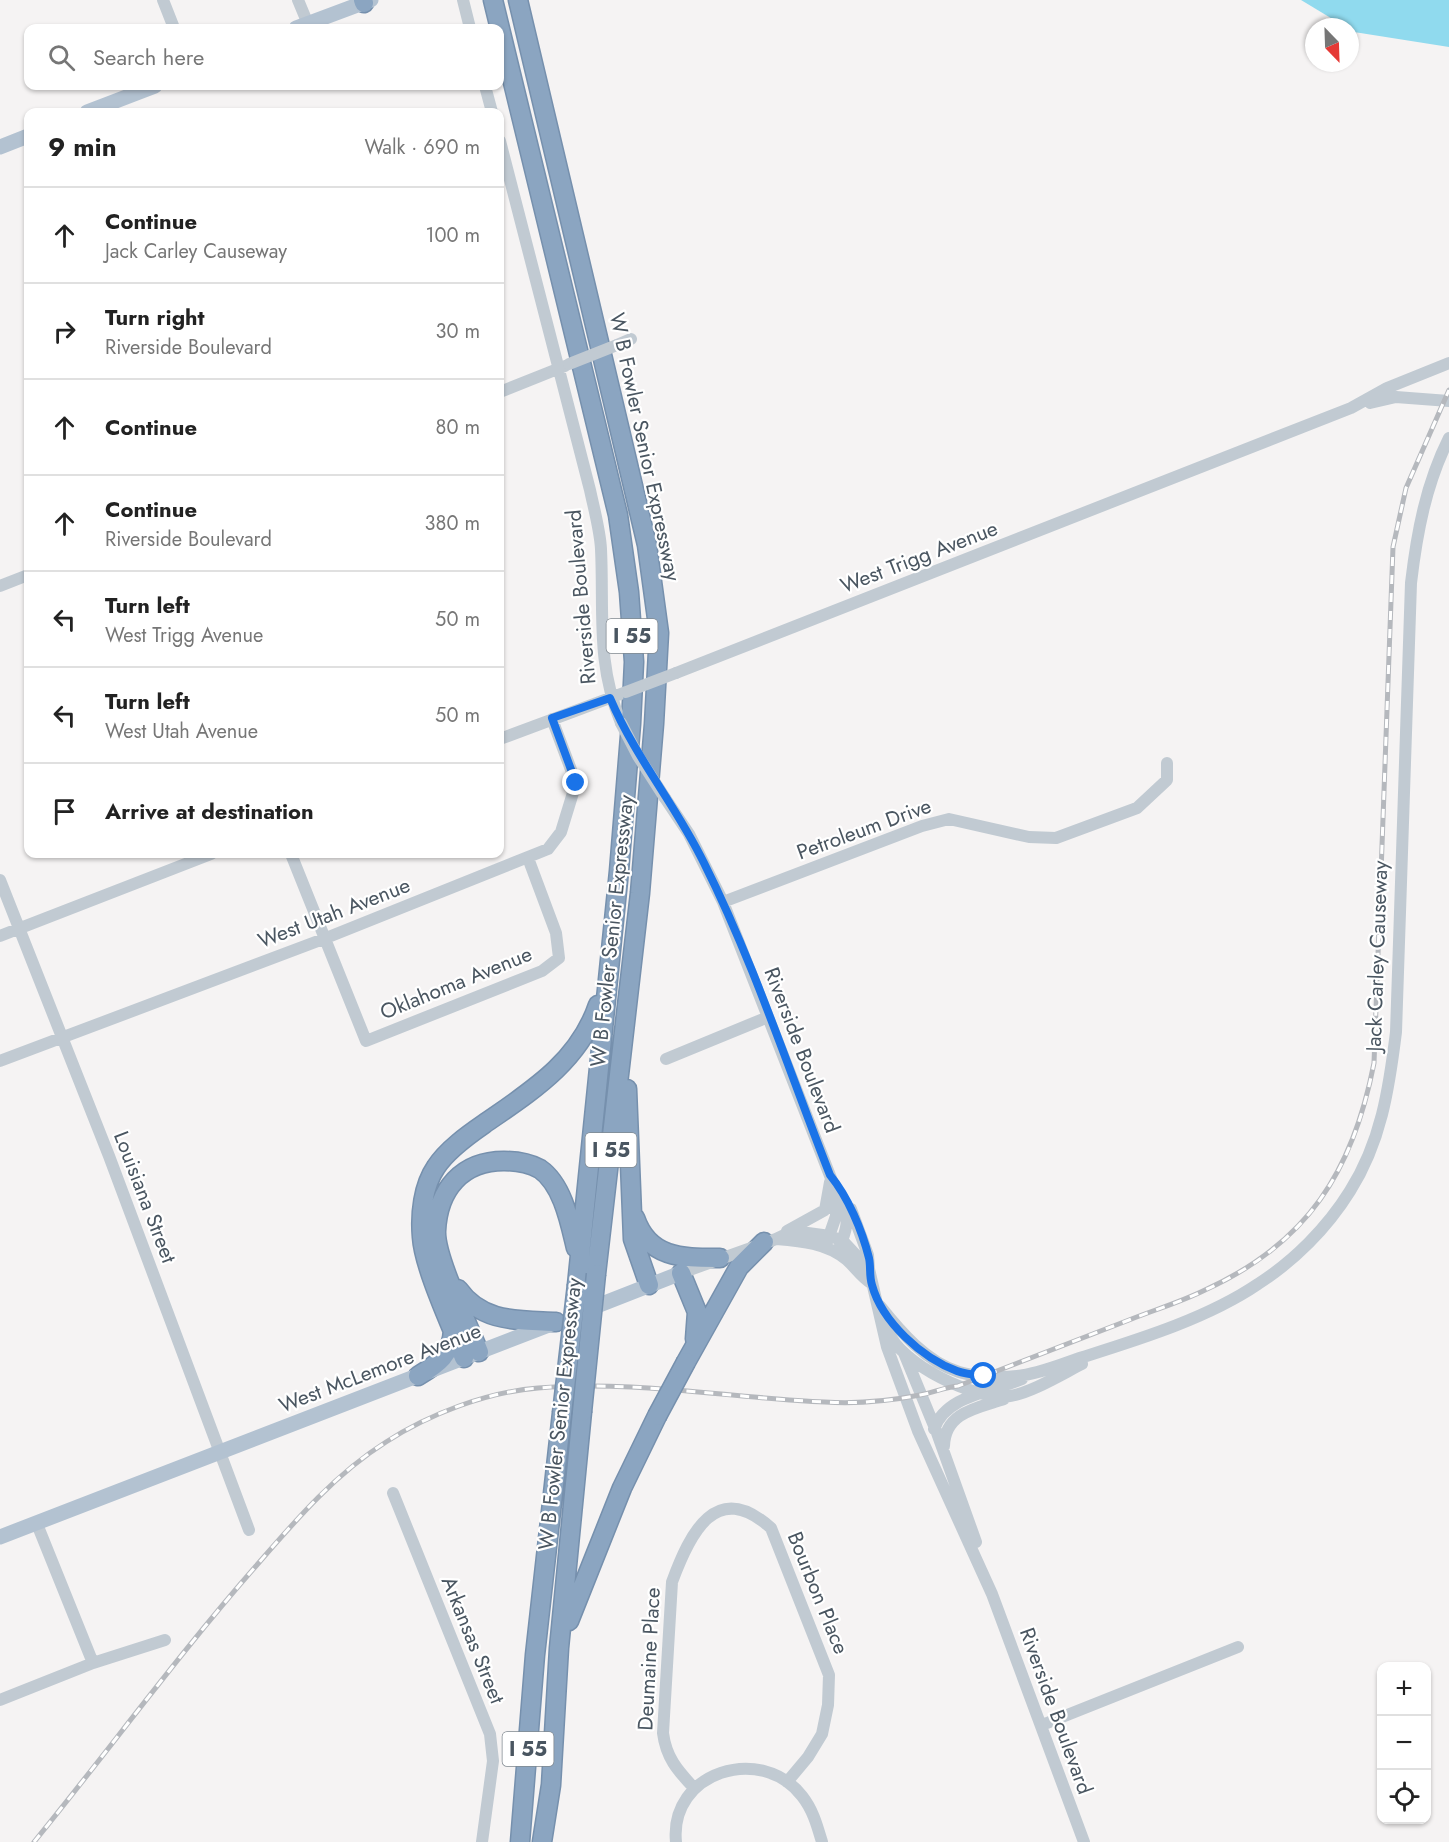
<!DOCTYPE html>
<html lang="en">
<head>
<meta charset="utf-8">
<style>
	:root { --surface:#fff; --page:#f2f2f2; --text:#222; --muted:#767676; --line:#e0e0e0 }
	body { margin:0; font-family:Jost,sans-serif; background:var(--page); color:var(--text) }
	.controls { position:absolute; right:18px; bottom:18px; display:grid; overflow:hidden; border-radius:12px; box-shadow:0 2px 4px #0004 }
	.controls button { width:54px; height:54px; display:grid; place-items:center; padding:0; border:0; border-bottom:2px solid var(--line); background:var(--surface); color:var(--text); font:30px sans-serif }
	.compass { position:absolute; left:1305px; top:18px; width:54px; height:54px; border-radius:50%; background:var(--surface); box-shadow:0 2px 4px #0004; rotate:157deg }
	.stop { position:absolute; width:18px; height:18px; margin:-14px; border:4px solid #1a73e8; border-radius:50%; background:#fff }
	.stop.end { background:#1a73e8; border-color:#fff; box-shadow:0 2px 6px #0008 }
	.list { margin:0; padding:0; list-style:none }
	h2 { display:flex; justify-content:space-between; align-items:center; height:78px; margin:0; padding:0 24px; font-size:26px }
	h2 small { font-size:20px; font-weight:400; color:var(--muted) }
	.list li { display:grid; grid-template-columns:39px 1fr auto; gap:18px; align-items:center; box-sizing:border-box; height:96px; padding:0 24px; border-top:2px solid var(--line) }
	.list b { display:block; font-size:22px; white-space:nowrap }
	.list p { margin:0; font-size:20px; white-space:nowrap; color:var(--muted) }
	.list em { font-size:20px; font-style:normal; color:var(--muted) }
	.icon { flex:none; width:33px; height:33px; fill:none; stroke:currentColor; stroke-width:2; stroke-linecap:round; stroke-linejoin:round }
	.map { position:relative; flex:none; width:1449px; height:1842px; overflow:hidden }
	.search { position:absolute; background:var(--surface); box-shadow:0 2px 4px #0004; left:24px; top:24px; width:480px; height:66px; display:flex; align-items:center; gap:15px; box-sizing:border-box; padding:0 21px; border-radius:12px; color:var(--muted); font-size:22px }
	.panel { position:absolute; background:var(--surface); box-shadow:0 2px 4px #0004; left:24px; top:108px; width:480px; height:750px; border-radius:12px }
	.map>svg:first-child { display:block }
	.water { fill:#90daee }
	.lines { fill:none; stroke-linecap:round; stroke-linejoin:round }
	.highway-casing { stroke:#7690ad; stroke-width:21 }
	.minor { stroke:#c1cad2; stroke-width:12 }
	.major { stroke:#b3c2d1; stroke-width:15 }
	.highway { stroke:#8ba5c1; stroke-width:18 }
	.rail-casing { stroke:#b5b8bd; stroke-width:5 }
	.rail { stroke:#fff; stroke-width:3; stroke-dasharray:9; stroke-linecap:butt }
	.highway-bridge-casing { stroke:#7690ad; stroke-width:21; stroke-linecap:butt }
	.minor-bridge { stroke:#c1cad2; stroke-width:12 }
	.highway-bridge { stroke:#8ba5c1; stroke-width:18 }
	.route { stroke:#1a73e8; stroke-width:8 }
	.labels { text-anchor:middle; stroke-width:4.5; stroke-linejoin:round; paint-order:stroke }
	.shield { fill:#fff; stroke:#808990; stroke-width:1.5 }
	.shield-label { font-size:20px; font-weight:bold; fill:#4a5661 }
	.street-label { font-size:21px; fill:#4a5661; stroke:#fff }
</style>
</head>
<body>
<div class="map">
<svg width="1449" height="1842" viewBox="0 0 1449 1842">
	<rect width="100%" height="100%" fill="#f5f3f3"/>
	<path class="water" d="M 1301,0 L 1449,0 L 1449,47 L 1354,32 Z"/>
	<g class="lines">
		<g class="highway-casing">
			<path id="highway" d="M 363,0 L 364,3
				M 493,0 L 618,515 L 629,592 L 634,662 L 631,724 L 619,871 L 577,1285
				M 518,0 L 647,545 L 659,633 L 654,724 L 640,893 L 596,1274
				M 627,1089 L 633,1239 L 649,1285
				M 635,1218 C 649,1259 683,1258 720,1258
				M 681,1273 L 697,1312 L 695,1339
				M 458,1289 C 482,1323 518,1320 556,1322
				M 479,1352 C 468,1324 435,1258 436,1231 C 438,1189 462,1161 504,1161 C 516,1161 529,1163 540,1169 C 563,1185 570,1223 576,1248
				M 464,1358 C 452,1327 424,1268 422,1237 C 420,1214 423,1186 436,1167 C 447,1150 468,1135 484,1124 C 530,1092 579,1062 598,1005
				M 686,1362 L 739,1267 L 764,1242
				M 418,1376 C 438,1364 452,1354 453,1330
				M 569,1621 L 622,1488 L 657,1416
				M 520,1842 L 535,1655 L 562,1413
				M 542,1842 L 551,1785 L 559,1648 L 582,1412"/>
		</g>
		<path class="minor" d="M 163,0 L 174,28
			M 298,0 L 308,24
			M 463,0 L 470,28
			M 485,86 L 492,112
			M 500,141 L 590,490 C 594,509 600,530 601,549 C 604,612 596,663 621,723
			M 617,345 L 631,339
			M 500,392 L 565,366
			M 1370,403 L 1396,397 L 1449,401
			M 0,586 L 28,575
			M 676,673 L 1351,408 L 1387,388 L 1449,363
			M 500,739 L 626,692
			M 665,798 L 689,834 L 723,902 L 836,1191 C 851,1217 849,1226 837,1253
			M 291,854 L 366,1041 L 542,971 L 559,958 L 556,933 L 528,858
			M 0,880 L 109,1156 L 249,1530
			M 723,902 L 922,826 L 949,819 L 1029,837 L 1056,838 L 1137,808 L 1167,780 L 1167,763
			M 0,936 L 211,854
			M 666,1059 L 768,1017
			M 0,1061 L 326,938 L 548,849 L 561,832 L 576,783 L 552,719
			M 851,1209 L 868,1255 L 869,1269
			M 787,1231 L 825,1210 L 830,1182
			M 776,1239 C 801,1241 827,1243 847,1260 C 856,1268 861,1277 871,1283
			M 827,1242 L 836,1216 L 836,1192
			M 681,1273 L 776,1239 L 793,1231 L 830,1236 L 843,1241 L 869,1269 L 887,1347 L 918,1431 L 992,1594 L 1084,1842
			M 880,1306 C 900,1331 926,1362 959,1372 C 976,1377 999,1378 1017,1376 C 1039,1374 1061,1364 1083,1357 C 1140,1339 1208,1318 1258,1284 C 1294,1261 1327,1228 1350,1191 C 1381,1142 1389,1089 1396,1032 L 1411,583 C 1417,532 1426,484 1449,438
			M 888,1331 C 900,1364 976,1401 1010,1396 C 1031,1393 1062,1374 1082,1364
			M 904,1353 L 937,1433 L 976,1542
			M 934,1429 C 946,1395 992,1392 1022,1379
			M 944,1446 C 945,1412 977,1408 1004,1399
			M 393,1493 L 490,1734 L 493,1761 L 482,1842
			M 37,1524 L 93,1663
			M 0,1700 L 93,1663 L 165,1640
			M 1042,1725 L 1238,1647
			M 694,1788 C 677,1770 666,1757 663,1733 L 672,1582 C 690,1533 716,1479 771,1528 L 829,1675 L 828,1705 L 822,1734 L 808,1757 L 787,1782
			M 676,1842 C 669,1772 761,1743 802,1796 C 813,1810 817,1825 822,1842"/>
		<path class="major" d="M 296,28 L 371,0
			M 87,112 L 155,86
			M 0,147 L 28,136
			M 584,1311 L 681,1273
			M 0,1537 L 554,1323"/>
		<use href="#highway" class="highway"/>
		<g class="rail-casing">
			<path id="rail" d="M 34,1842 C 109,1750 178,1655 256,1566 C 295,1521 335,1474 386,1442 C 429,1414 487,1392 538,1388 C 634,1380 729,1398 825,1402 C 856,1404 889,1401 920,1395 C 933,1393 945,1387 958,1386 C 1015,1364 1072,1342 1129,1320 C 1154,1310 1181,1302 1205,1290 C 1308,1243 1353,1171 1374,1063 L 1393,547 L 1406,488 L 1449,390"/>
		</g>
		<use href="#rail" class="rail"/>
		<g class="highway-bridge-casing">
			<path id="highway-bridge" d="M 582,1412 L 596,1274
				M 562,1413 L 577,1285
				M 657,1416 L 686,1362"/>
		</g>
		<path class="minor-bridge" d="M 569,364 L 617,345
			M 626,692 L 676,673
			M 621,723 L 638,756 L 665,798"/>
		<use href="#highway-bridge" class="highway-bridge"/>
	</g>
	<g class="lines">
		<path class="route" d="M 576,783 L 552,718 L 610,698 C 636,759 676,805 704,863 C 754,963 789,1071 830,1175 C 848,1197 862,1230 869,1258 C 871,1267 869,1276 872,1285 C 882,1322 922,1358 957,1371 C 965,1374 975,1375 984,1376"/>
	</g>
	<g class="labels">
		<g class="shield">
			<rect x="606.5" y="619" width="51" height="34" rx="4.5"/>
			<rect x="585.5" y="1133" width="51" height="34" rx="4.5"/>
			<rect x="502.5" y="1732" width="51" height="34" rx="4.5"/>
		</g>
		<g class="shield-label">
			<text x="632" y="643">I 55</text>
			<text x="611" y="1157">I 55</text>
			<text x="528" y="1756">I 55</text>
		</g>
		<g class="street-label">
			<text transform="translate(645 447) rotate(78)" y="7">W B Fowler Senior Expressway</text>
			<text transform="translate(919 557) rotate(-21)" y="7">West Trigg Avenue</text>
			<text transform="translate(581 597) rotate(-95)" y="7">Riverside Boulevard</text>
			<text transform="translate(864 829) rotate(-20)" y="7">Petroleum Drive</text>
			<text transform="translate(334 913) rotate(-21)" y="7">West Utah Avenue</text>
			<text transform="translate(612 931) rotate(-84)" y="7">W B Fowler Senior Expressway</text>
			<text transform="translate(1377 956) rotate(-88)" y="7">Jack Carley Causeway</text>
			<text transform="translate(456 983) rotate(-22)" y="7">Oklahoma Avenue</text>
			<text transform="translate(802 1050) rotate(69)" y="7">Riverside Boulevard</text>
			<text transform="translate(145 1197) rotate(69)" y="7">Louisiana Street</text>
			<text transform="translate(380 1368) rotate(-21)" y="7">West McLemore Avenue</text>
			<text transform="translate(560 1414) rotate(-84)" y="7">W B Fowler Senior Expressway</text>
			<text transform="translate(818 1593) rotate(68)" y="7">Bourbon Place</text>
			<text transform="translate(473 1640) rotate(68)" y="7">Arkansas Street</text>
			<text transform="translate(649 1659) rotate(-87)" y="7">Deumaine Place</text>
			<text transform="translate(1056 1711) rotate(70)" y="7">Riverside Boulevard</text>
		</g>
	</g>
</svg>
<div class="controls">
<button>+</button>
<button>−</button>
<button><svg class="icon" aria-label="locate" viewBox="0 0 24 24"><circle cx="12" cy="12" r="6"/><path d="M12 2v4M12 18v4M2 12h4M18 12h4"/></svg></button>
</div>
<svg class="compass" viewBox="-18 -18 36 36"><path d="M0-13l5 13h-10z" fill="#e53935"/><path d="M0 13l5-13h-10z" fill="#767676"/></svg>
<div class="stop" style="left:984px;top:1376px"></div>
<div class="stop end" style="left:576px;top:783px"></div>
<div class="search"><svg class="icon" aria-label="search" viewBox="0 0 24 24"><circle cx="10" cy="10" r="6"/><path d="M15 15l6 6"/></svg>Search here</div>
<section class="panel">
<h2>9 min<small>Walk · 690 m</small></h2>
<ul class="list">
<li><svg class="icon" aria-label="ahead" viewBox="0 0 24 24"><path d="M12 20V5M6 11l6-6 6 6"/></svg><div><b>Continue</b><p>Jack Carley Causeway</p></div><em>100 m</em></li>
<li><svg class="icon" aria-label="right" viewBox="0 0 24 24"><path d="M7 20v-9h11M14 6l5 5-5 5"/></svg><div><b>Turn right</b><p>Riverside Boulevard</p></div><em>30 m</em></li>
<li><svg class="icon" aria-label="ahead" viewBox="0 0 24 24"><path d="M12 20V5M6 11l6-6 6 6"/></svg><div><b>Continue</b></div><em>80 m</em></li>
<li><svg class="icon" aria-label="ahead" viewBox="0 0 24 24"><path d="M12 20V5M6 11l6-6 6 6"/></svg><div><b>Continue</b><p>Riverside Boulevard</p></div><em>380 m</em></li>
<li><svg class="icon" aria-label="left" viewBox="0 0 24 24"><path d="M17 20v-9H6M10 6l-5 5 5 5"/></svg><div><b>Turn left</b><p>West Trigg Avenue</p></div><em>50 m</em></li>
<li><svg class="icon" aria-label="left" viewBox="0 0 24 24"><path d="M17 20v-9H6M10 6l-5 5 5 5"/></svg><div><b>Turn left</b><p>West Utah Avenue</p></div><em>50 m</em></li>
<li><svg class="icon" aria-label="arrive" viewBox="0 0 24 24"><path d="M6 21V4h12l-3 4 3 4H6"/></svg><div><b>Arrive at destination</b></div></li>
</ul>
</section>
</div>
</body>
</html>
